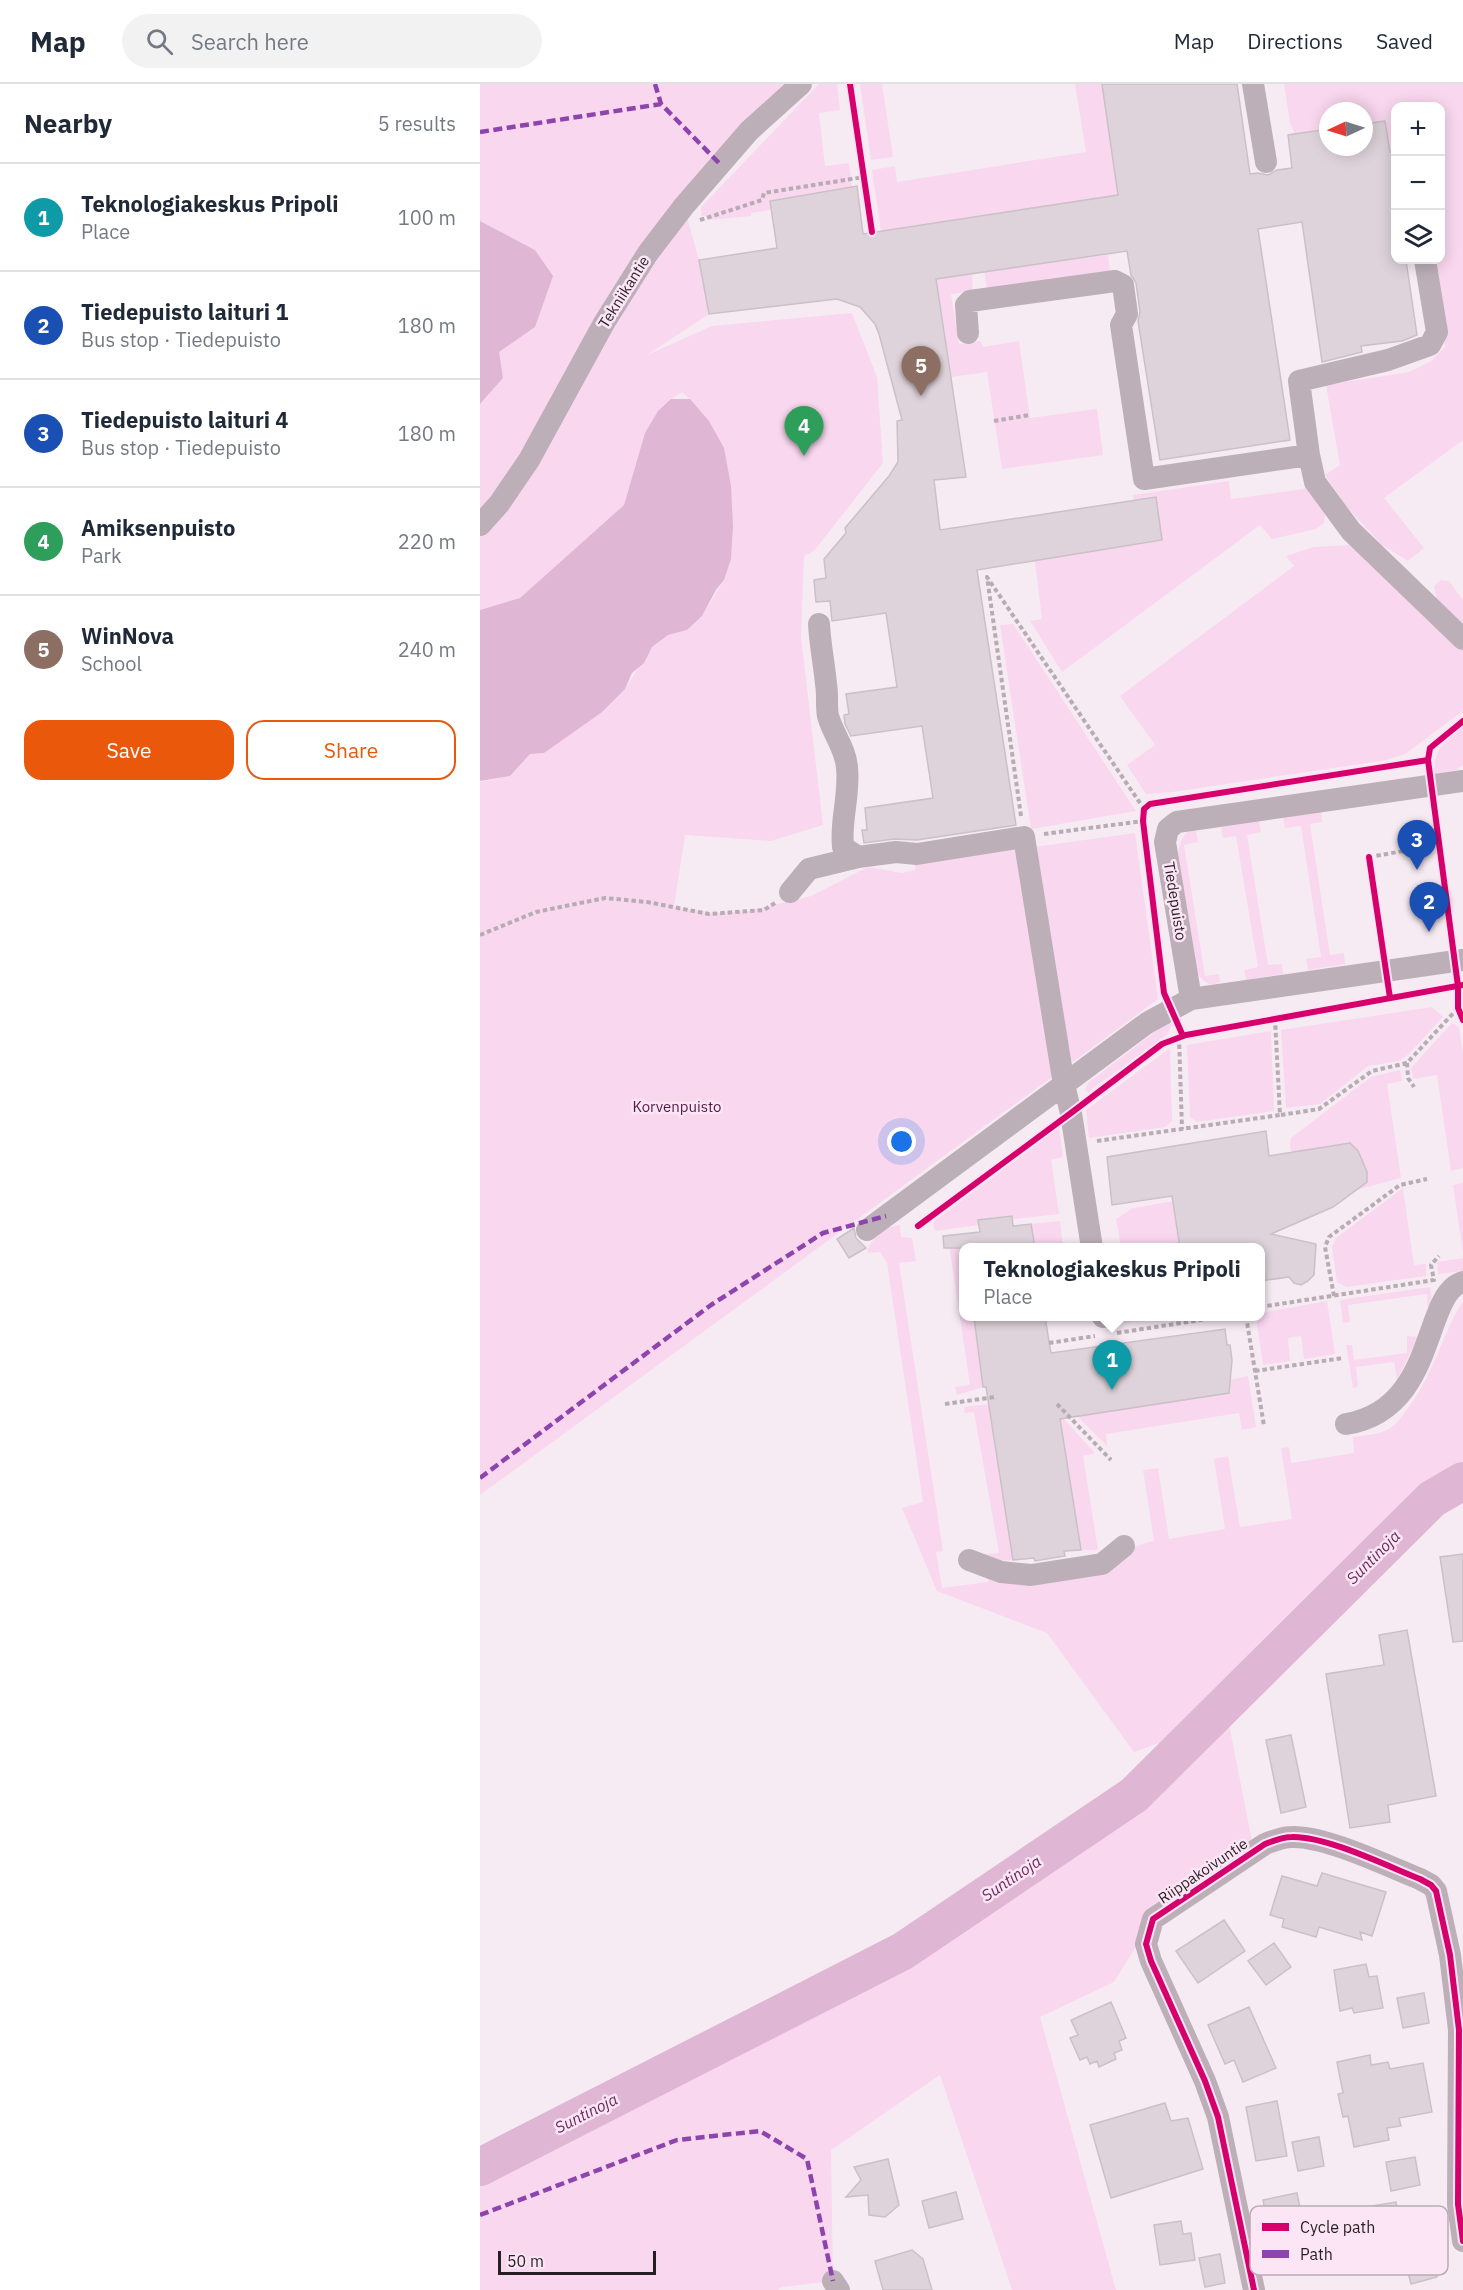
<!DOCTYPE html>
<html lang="en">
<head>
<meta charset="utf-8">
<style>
	:root { --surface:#fff; --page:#f2f2f3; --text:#1f2937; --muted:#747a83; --line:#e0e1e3; --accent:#ea580c }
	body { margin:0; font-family:"IBM Plex Sans",sans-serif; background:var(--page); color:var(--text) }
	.controls { position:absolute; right:18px; top:18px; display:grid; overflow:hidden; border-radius:12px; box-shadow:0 3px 15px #0003 }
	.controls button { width:54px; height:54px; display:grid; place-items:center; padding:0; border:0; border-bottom:2px solid var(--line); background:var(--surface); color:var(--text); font:30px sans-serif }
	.compass { position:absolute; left:839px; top:18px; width:54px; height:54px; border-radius:50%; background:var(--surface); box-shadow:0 3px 15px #0003; rotate:266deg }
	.scale { position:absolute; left:18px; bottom:15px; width:158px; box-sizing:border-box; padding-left:6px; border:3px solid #281f25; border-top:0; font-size:16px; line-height:21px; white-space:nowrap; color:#281f25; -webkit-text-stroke:4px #fce6f5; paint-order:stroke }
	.you { position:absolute; left:422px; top:1058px; width:21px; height:21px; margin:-15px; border:4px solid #fff; border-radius:50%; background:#1a73e8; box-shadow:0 0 0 9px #1a73e833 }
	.badge { display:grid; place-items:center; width:39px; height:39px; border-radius:50%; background:var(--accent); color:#fff; font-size:20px; font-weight:700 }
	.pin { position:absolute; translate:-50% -50px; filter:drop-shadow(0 2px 3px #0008) }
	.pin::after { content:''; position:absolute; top:32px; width:21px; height:18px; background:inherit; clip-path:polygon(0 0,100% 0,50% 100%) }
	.popup { position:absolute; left:479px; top:1159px; width:306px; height:78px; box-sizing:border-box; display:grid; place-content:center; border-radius:12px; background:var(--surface); filter:drop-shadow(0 2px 4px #0005); font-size:20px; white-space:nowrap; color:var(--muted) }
	.popup b { font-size:22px; color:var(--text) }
	.popup::after { content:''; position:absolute; left:50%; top:100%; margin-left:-12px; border:12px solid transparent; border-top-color:var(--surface) }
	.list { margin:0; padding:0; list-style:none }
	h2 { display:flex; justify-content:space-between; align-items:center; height:78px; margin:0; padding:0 24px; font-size:26px }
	h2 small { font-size:20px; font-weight:400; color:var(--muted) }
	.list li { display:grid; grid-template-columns:39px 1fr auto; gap:18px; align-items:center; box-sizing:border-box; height:108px; padding:0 24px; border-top:2px solid var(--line) }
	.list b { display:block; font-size:22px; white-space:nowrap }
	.list p { margin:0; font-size:20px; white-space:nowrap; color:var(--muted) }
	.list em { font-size:20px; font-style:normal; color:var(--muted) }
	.actions { display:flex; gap:12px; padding:18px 24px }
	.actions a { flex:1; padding:14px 0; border:2px solid var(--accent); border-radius:18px; text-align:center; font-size:21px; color:var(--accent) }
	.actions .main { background:var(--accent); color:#fff }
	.icon { flex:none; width:33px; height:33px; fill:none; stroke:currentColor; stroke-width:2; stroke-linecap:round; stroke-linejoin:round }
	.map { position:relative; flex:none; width:983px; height:2206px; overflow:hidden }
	header { display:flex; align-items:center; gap:36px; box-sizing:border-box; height:84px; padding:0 30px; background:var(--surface); border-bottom:2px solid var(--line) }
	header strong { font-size:28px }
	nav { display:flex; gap:33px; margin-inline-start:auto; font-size:21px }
	.search { width:420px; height:54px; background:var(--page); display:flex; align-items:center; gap:15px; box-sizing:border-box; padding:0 21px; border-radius:33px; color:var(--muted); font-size:22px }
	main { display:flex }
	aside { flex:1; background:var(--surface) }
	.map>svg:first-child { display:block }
	.green { fill:#f9d7ef }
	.water { fill:#dfb6d3 }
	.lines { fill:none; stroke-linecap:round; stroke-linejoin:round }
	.river { stroke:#dfb6d3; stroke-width:38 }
	.building { fill:#ded3da; stroke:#cac0c6; stroke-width:1.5 }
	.path { stroke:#b8acb4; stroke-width:4; stroke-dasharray:4.5 3; stroke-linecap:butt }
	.minor { stroke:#bcafb8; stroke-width:22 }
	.quiet { stroke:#8e44ad; stroke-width:4.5; stroke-dasharray:9 4.5; stroke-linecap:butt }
	.cycleway-casing { stroke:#fce6f5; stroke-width:10 }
	.cycleway { stroke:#d6006c; stroke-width:6 }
	.labels { text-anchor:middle; stroke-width:5; stroke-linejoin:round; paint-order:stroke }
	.street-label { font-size:15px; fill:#281f25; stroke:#fce6f5 }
	.park-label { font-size:15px; fill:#57184a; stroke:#fce6f5 }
	.water-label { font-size:16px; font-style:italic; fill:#6a2b5c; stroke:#fce6f5 }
	.key { fill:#fce6f5; stroke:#bcaab7; stroke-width:1.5 }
	.key-label { font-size:16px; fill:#281f25 }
</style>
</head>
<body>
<header>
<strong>Map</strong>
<div class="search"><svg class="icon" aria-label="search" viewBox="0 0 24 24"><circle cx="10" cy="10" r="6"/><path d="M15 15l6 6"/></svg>Search here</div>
<nav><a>Map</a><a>Directions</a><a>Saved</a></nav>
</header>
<main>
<aside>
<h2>Nearby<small>5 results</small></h2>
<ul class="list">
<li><span class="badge" style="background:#0f9aa8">1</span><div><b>Teknologiakeskus Pripoli</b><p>Place</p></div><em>100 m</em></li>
<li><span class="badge" style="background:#1a4fb4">2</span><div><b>Tiedepuisto laituri 1</b><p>Bus stop · Tiedepuisto</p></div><em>180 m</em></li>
<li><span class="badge" style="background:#1a4fb4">3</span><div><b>Tiedepuisto laituri 4</b><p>Bus stop · Tiedepuisto</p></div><em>180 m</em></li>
<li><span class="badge" style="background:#2e9e5b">4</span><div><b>Amiksenpuisto</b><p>Park</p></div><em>220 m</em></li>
<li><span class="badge" style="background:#8d6e63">5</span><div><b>WinNova</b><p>School</p></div><em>240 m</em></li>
</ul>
<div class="actions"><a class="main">Save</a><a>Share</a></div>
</aside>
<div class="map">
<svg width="983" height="2206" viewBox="0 0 983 2206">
	<rect width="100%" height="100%" fill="#f7ebf3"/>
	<path class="green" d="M 0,0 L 320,0 L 204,122 L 219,176 L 229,230 L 167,271 L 232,242 L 372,229 L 397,293 L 403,379 L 334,467 L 324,472 L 321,553 L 343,741 L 291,757 L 205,751 L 194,823 L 234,829 L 268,827 L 331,812 L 388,783 L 422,789 L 435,786 L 435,781 L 537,765 L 572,993 L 0,1411 L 0,698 L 30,692 L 50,670 L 64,669 L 145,605 L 172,563 L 188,551 L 207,546 L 222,532 L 244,496 L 251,475 L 253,442 L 210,315 L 202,308 L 191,315 L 165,349 L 144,421 L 40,514 L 0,526 L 0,320 L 23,294 L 18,268 L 55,243 L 55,166 L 0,137 Z
		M 339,0 L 357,0 L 360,26 L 339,29 L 345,82 L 369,79 L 372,103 L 290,117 L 291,126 L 271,129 L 271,132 L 228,136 L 226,132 L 221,132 L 221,123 Z
		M 380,0 L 402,0 L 413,73 L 391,76 Z
		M 595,0 L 622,0 L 638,111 L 401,147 L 392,86 L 415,82 L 417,98 L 606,68 Z
		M 804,0 L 983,0 L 983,356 L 904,414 L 944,464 L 928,477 L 902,461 L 867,423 L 845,391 L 860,381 L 846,301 L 929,288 L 950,278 L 965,263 L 954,176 L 960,176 L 960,22 L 916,22 L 915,67 L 910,68 L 905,37 L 884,40 L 884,27 L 848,27 L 848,45 L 815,50 L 810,39 Z
		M 628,171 L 630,187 L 507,204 L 504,187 Z
		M 492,190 L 493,207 L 471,210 L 479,260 L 501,257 L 503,263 L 539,257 L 550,334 L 617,325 L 623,371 L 522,385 L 507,288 L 471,293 L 459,212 L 447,197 Z
		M 749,397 L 751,415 L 824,405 L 827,403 L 845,430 L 844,439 L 836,445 L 792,455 L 780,441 L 582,588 L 550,537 L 562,535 L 555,477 L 682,456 L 676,413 L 654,416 L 653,411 Z
		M 870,461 L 983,566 L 983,627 L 925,670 L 907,676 L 693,708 L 666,710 L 647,681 L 675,661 L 640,612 L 814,482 L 806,472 L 834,463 Z
		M 961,496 L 969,497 L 983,516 L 983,539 L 957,516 L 954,502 Z
		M 533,540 L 656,727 L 551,745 L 520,541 Z
		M 983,643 L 983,681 L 976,686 L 955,690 C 952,667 965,656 983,643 Z
		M 841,728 L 842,738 L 830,740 L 850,871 L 864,869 L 865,880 L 828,886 L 826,875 L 841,873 L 821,742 L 805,744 L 803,733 Z
		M 779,737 L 781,748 L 767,751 L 788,881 L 802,880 L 803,890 L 766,896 L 764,886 L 778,883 L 756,752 L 743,754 L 741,743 Z
		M 716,746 L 718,758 L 704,761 L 725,892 L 739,890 L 740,898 C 730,904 722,897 717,888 L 698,773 C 698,762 701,756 707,748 Z
		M 655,749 L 678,915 L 593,978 L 587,973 L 554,763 Z
		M 952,923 L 963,933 L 929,970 L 919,977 L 888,982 L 840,1020 L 806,1024 L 801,946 Z
		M 689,937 L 692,940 L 688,950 L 612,1005 L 609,1009 L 605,1006 L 608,999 Z
		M 972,939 L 979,943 L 983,970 L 983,1084 L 971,1087 L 957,991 L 933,995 L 931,984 Z
		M 791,947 L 794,1027 L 717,1038 L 710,1033 L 707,961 Z
		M 690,964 L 692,1037 L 685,1043 L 609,1054 L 606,1026 Z
		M 920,986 L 922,997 L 907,1000 L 921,1094 L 876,1106 L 887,1098 C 886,1082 881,1070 870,1059 L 812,1069 L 810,1063 L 811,1054 L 891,993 Z
		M 579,1044 L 583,1073 L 571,1076 L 579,1130 L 533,1135 L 532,1132 L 499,1136 L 499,1141 L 455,1147 L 453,1138 Z
		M 983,1099 L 983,1168 L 973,1101 Z
		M 923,1104 L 934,1181 L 946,1180 L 946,1192 L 866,1203 L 857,1198 L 852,1163 L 856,1154 Z
		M 693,1117 L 700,1163 L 641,1163 L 636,1135 L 653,1124 Z
		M 580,1137 L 583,1163 L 555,1163 L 551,1140 Z
		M 420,1141 L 421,1153 L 432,1154 L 436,1177 L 419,1179 L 463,1467 L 456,1468 L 462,1504 L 508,1498 L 507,1488 L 646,1467 C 656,1463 663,1459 674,1457 L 663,1386 L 678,1384 L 689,1455 L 745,1445 L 734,1375 L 748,1372 L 760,1443 L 812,1435 L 801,1364 L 809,1363 L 811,1379 L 874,1369 L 873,1353 C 886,1351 901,1351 913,1342 C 917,1339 921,1333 925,1328 C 952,1296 961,1252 983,1217 L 983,1379 L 942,1408 L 682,1658 L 654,1668 L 567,1549 L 457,1507 L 422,1424 L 443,1418 L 407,1179 L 400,1168 L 387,1169 C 391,1154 404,1143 420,1141 Z
		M 483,1150 L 485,1163 L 484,1232 L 494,1233 L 503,1303 L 477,1311 L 475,1303 L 490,1301 L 468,1154 Z
		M 983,1174 L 983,1187 L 958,1190 L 957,1178 Z
		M 950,1203 L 952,1222 L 948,1226 L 947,1210 L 868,1221 L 870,1238 L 863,1239 L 860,1216 Z
		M 847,1217 L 855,1270 L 824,1275 L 821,1252 L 808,1254 L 810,1277 L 783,1281 L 776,1233 L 780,1232 L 781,1229 Z
		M 637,1233 L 637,1232 L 689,1233 L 638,1240 Z
		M 927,1252 L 938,1253 L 917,1296 L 914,1278 L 876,1283 L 878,1301 L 877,1303 L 873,1304 L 866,1261 L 872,1261 L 874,1276 L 927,1269 Z
		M 768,1292 L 776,1343 L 762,1346 L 759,1329 L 626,1350 L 627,1362 L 597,1332 L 749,1309 L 750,1296 Z
		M 508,1320 L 509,1326 L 533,1476 L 506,1478 L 505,1470 L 519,1469 L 494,1328 L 485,1329 L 484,1323 Z
		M 579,1330 L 615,1369 L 603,1372 L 618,1466 L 601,1466 Z
		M 745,1620 L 774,1767 L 673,1835 L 634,1898 L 560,1933 L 636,2206 L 532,2206 L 460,1991 L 351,2066 L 353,2197 L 302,2203 L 298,2206 L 0,2206 L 0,2083 L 423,1867 L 654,1711 Z"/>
	<path class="water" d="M 0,137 L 55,166 L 73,192 L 55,243 L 19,268 L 23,294 L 0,320 Z
		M 191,315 L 210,315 L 229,337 L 244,364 L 251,402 L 253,442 L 251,475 L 244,496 L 236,506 L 222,532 L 207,546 L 188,551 L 172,563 L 164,579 L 152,589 L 145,605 L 122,628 L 64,669 L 50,670 L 30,692 L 0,697 L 0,526 L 40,514 L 144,421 L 165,349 L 178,327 Z"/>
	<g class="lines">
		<path class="river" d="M 0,2083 L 423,1867 L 654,1711 L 952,1415 L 983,1397"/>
	</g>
	<path class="building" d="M 622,0 L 757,0 L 770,90 L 778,89 L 788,91 L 797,86 L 812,84 L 808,51 L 848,45 L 848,63 L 884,63 L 884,40 L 905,37 L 910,68 L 915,67 L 915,176 L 926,176 L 937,251 L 922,257 L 881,262 L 882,268 L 842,278 L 822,138 L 778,145 L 810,356 L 680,376 L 658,237 L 660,228 L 656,199 L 651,191 L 647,167 L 456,195 L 486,393 L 454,396 L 460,446 L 676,413 L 682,456 L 497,486 L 536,741 L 437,756 L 414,755 L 384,759 L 382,746 L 387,746 L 385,724 L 453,714 L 442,642 L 371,652 L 365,640 L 364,631 L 369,630 L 366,610 L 417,603 L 406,529 L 352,537 L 350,517 L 336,518 L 334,496 L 346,494 L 344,475 L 366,449 L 365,444 L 409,392 L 418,378 L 417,337 L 422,336 L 399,250 L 395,240 L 380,223 L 357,215 L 229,230 L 219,176 L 297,164 L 290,117 L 377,102 L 383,150 L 638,111 Z
		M 786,1047 L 789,1072 L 870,1059 L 878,1067 L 887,1088 L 887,1098 L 853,1123 L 791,1150 L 836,1160 L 834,1191 L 828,1197 L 821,1201 L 814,1199 L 809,1193 L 780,1197 L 780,1164 L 700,1164 L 692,1112 L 632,1121 L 627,1073 Z
		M 532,1132 L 533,1142 L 551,1140 L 555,1164 L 464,1164 L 463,1152 L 500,1148 L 498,1136 Z
		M 374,1144 L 376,1154 L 386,1164 L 369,1174 L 357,1155 Z
		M 494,1233 L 565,1233 L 571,1269 L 745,1245 L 747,1261 L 750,1261 L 752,1276 L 749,1309 L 580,1335 L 601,1466 L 584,1467 L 585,1472 L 555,1477 L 554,1474 L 533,1476 L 506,1303 L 503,1303 Z
		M 983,1470 L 983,1557 L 973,1558 L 960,1473 Z
		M 927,1546 L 956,1712 L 908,1721 L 910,1738 L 870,1744 L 846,1590 L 904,1581 L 899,1551 Z
		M 811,1651 L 826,1723 L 801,1729 L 786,1656 Z
		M 842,1789 L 906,1808 L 892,1852 L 880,1848 L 882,1856 L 839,1843 L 836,1853 L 802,1843 L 804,1835 L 790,1831 L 802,1792 L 837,1802 Z
		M 744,1836 L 765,1867 L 718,1899 L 696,1867 Z
		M 794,1859 L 811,1883 L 786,1901 L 768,1877 Z
		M 886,1880 L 889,1893 L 897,1892 L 903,1924 L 874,1929 L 872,1924 L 860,1927 L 854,1886 Z
		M 944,1909 L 949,1939 L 923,1944 L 917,1914 Z
		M 631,1918 L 646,1954 L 639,1957 L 642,1966 L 634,1969 L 636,1975 L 619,1983 L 617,1977 L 610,1980 L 607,1973 L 600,1976 L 590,1954 L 598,1951 L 591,1936 Z
		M 769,1923 L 796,1984 L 763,1998 L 754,1976 L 745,1980 L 728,1941 Z
		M 890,1971 L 891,1981 L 908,1978 L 910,1985 L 943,1979 L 952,2028 L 919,2034 L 921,2042 L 907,2044 L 909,2056 L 874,2063 L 868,2032 L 863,2033 L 858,2010 L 863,2009 L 857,1978 Z
		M 797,2017 L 807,2072 L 776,2077 L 766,2023 Z
		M 685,2019 L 691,2037 L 708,2034 L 723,2085 L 631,2114 L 610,2041 Z
		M 839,2053 L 844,2082 L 818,2087 L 812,2058 Z
		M 935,2073 L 940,2101 L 911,2107 L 906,2078 Z
		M 408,2075 L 419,2121 L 405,2133 L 389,2131 L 388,2111 L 366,2113 L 381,2096 L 374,2083 Z
		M 476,2108 L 483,2135 L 449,2144 L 442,2117 Z
		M 817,2109 L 831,2179 L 805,2185 L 801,2167 L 793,2168 L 783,2116 Z
		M 916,2118 L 924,2165 L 893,2170 L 885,2123 Z
		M 701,2137 L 703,2150 L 711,2149 L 715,2176 L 680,2181 L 674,2141 Z
		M 432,2166 L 443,2175 L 452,2206 L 403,2206 L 395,2177 Z
		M 740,2170 L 745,2199 L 725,2203 L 719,2174 Z
		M 952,2174 L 957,2193 L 931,2200 L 926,2181 Z"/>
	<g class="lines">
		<path class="path" d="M 220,136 L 282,116 L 284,109 L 384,93
			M 514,337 L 549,331
			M 541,732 L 507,493 L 664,725
			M 564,750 L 663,737
			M 889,773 L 958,761
			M 0,851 L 56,828 L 125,814 L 167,818 L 229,830 L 284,826 L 295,819
			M 699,953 L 702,1045
			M 927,979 L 928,994 L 934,1003
			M 801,1031 L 839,1025 L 892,987 L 927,979 L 978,924
			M 617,1057 L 800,1031 L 795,935
			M 854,1212 L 845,1163 L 849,1153 L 920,1101 L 947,1095
			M 780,1223 L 954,1196 L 951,1181 L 959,1172
			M 766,1232 L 784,1342
			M 637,1249 L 746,1232
			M 569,1259 L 615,1252
			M 775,1287 L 863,1274
			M 465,1320 L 515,1313
			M 577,1320 L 631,1376"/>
		<path class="minor" d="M 773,0 L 786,78
			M 488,249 L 486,221 L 490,217 L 635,197 L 643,201 L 647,230 L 641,241 L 664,395 L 829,371 L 835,398 L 871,447 L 983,555
			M 829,371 L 819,297 L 908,276 L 950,261 L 957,248 L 945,176
			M 0,441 L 19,420 L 49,376 L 124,239 L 168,169 L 204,122 L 269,47 L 321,0
			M 339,540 C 340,560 344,579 346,600 C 348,610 346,622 348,632 C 353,650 366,665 367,684 C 370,711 360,736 363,763 L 378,773 L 416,768 L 437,770 L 544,753 L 584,1001 L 591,1029 L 612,1164
			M 983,697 L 697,738 L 688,745 L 685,758 L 711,915 L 983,876
			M 310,808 L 329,785 L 378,773
			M 387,1146 L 667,939 L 711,915
			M 623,1232 L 623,1233
			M 866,1340 C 958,1325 942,1209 983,1198
			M 489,1476 L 521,1488 L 551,1491 L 622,1480 L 644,1462
			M 353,2197 L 359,2206
			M 774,2206 L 738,2033 L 725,1997 L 671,1877 L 666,1860 L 673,1835 L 785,1760 C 793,1757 802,1753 812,1753 C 846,1752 907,1782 940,1795 L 951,1801 L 956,1807 L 970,1871 L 979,1946 L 978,2120 L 983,2157"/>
		<path class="quiet" d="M 175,0 L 181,20
			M 0,48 L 181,20 L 240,80
			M 0,1394 L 231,1221 L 343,1149 L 406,1132
			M 0,2131 L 197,2056 L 280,2047 L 327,2075 L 353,2197"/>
		<g class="cycleway-casing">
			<path id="cycleway" d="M 370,0 L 392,148
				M 983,637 L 950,664 L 948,676 L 978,902 L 978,924 L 983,936
				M 889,773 L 910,914
				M 703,952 L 684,909 L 663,737 L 664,725 L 670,720 L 948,676
				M 438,1142 L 591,1029 L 682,960 L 706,951 L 983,901
				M 774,2206 L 738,2033 L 725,1997 L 671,1877 L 666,1860 L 673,1835 L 785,1760 C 793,1757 802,1753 812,1753 C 846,1752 907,1782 940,1795 L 951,1801 L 956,1807 L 970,1871 L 979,1946 L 978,2120 L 983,2157"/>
		</g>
		<use href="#cycleway" class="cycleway"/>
	</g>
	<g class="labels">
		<g class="street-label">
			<text transform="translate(144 208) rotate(-58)" y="5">Tekniikantie</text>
			<text transform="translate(695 817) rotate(81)" y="5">Tiedepuisto</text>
			<text transform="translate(723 1787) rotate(-34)" y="5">Riippakoivuntie</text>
		</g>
		<g class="park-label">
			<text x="197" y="1028">Korvenpuisto</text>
		</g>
		<g class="water-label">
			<text transform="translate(893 1473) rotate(-45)" y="6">Suntinoja</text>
			<text transform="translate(531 1794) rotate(-34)" y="6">Suntinoja</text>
			<text transform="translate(106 2029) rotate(-27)" y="6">Suntinoja</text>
		</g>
	</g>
	<rect x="770" y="2122" width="198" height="69" rx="9" class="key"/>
	<rect x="782" y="2139" width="27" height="8" fill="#d6006c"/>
	<rect x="782" y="2166" width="27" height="8" fill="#8e44ad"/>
	<g class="key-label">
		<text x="820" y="2149">Cycle path</text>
		<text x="820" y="2176">Path</text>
	</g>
</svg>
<div class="controls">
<button>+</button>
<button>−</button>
<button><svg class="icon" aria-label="layers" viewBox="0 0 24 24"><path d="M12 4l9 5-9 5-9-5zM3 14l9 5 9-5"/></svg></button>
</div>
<svg class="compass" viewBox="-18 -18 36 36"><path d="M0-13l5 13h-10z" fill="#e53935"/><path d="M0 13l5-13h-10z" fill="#747a83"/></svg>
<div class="scale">50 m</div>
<div class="you"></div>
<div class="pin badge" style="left:632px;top:1306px;background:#0f9aa8">1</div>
<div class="popup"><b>Teknologiakeskus Pripoli</b>Place</div>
<div class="pin badge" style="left:949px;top:848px;background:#1a4fb4">2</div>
<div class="pin badge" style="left:937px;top:786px;background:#1a4fb4">3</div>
<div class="pin badge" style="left:324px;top:372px;background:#2e9e5b">4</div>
<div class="pin badge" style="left:441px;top:312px;background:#8d6e63">5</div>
</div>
</main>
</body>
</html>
